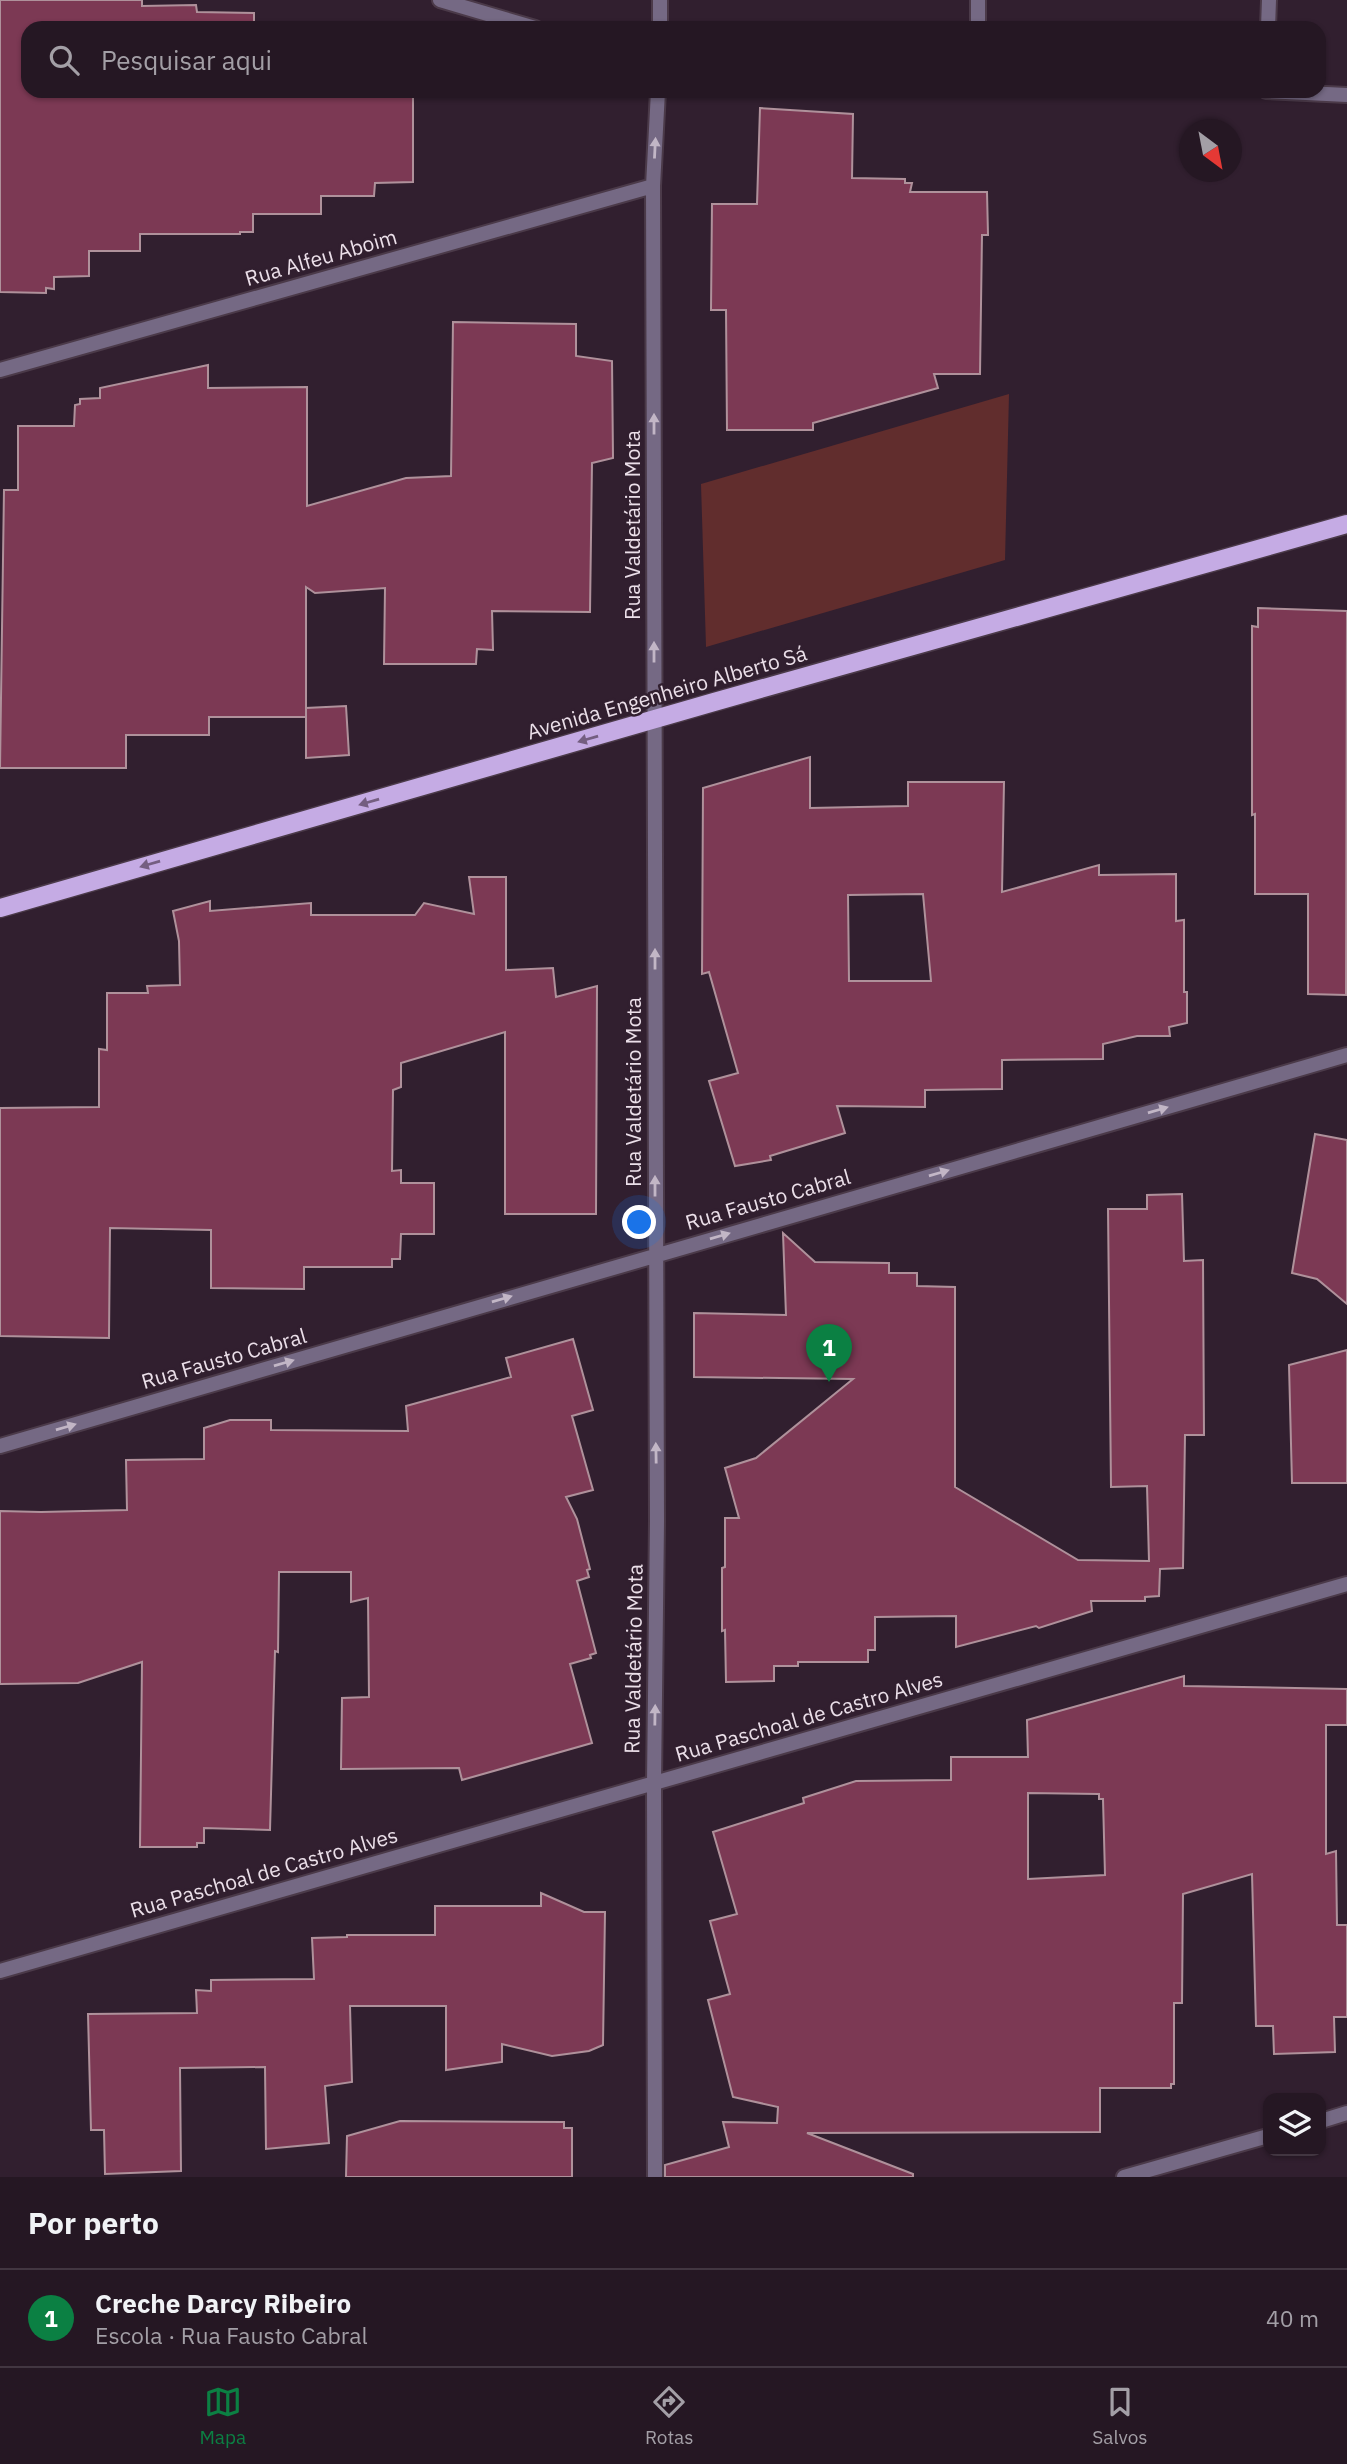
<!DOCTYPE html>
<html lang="pt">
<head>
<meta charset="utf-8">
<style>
	:root { --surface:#251723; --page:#312430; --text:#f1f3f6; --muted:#a39fa6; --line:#423641; --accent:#0b8043 }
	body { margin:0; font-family:"IBM Plex Sans",sans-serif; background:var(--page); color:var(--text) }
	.controls { position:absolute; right:21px; bottom:21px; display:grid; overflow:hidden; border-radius:14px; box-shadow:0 2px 5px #0004 }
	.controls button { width:63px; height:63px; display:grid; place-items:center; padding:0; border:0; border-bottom:2px solid var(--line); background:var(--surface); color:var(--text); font:35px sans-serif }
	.compass { position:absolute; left:1179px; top:119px; width:63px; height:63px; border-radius:50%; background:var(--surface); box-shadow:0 2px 5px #0004; rotate:148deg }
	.you { position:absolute; left:640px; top:1223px; width:24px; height:24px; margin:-18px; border:5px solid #fff; border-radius:50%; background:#1a73e8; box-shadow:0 0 0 10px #1a73e833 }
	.badge { display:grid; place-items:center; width:46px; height:46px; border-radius:50%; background:var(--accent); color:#fff; font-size:23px; font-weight:700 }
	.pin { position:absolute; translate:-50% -58px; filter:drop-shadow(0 2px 4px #0008) }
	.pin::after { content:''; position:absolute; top:37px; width:24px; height:21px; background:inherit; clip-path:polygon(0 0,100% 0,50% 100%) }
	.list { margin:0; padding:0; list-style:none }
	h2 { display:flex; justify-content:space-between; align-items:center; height:91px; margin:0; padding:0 28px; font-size:30px }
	h2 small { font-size:23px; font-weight:400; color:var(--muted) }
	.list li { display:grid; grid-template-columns:46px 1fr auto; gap:21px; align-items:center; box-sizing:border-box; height:98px; padding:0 28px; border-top:2px solid var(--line) }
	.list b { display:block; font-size:26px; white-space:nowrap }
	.list p { margin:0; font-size:23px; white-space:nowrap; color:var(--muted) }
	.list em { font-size:23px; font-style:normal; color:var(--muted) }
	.icon { flex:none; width:38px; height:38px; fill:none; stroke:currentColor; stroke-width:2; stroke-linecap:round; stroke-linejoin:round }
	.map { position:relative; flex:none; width:1347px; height:2177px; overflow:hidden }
	.search { position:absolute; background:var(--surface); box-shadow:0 2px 5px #0004; left:21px; right:21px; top:21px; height:77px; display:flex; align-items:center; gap:18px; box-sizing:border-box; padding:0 24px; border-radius:21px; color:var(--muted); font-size:26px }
	.sheet { height:189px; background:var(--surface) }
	nav { display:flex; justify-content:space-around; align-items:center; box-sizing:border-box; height:98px; border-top:2px solid var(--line); background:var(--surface); font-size:19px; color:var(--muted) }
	nav a { display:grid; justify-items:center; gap:4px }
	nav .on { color:var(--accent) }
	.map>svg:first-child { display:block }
	.green { fill:#612d2d }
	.building { fill:#7c3954; stroke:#af919b; stroke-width:2; fill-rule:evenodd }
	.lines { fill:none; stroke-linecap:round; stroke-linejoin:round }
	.minor-casing { stroke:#4b3a49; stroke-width:18 }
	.primary-casing { stroke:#4b3a49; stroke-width:21 }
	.minor { stroke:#756984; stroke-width:14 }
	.primary { stroke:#c5abe4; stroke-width:18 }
	.oneway { fill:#c2b6c6 }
	.oneway2 { fill:#745e80 }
	.labels { text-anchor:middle; stroke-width:5; stroke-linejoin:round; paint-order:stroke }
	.street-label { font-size:21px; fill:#ebdfe9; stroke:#311f2f }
</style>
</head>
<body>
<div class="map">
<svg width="1347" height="2177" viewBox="0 0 1347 2177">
	<rect width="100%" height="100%" fill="#311f2f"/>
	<path class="green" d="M 1009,394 L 1005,560 L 706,647 L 701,484 Z"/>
	<path class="building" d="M 0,0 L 142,0 L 142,6 L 196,5 L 197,12 L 254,13 L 254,28 L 28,28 L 28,91 L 413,91 L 413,182 L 375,183 L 374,196 L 321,196 L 321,214 L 253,214 L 253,232 L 240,232 L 240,234 L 140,234 L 140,251 L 89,251 L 89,276 L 54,277 L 54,289 L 46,288 L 46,293 L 0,292 Z
		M 760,108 L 853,114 L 852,178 L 905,179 L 905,183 L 912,183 L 910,192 L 987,192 L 988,235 L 982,235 L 980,374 L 934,374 L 938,388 L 813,423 L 813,430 L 727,430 L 726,310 L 711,310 L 712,204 L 757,204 Z
		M 453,322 L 576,324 L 576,356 L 612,361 L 613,458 L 592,463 L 590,612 L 492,611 L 493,650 L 477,649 L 476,664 L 384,664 L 385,588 L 315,593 L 306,587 L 306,717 L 209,717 L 209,735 L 126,735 L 126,768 L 0,768 L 4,490 L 18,490 L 18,426 L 74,426 L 75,405 L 80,404 L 80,399 L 100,398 L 100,388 L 208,365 L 208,388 L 307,387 L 307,506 L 406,478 L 451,476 Z
		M 1258,608 L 1347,611 L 1346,995 L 1308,994 L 1308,894 L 1255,894 L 1255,814 L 1252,815 L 1252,626 L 1258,627 Z
		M 346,706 L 349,755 L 306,758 L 306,708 Z
		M 810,757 L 810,808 L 908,806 L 908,782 L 1004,782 L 1002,892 L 1099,865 L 1099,875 L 1176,874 L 1176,921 L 1184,920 L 1184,992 L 1187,992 L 1187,1023 L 1169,1027 L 1170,1036 L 1137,1036 L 1103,1044 L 1103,1059 L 1002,1060 L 1002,1089 L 925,1090 L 925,1107 L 837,1106 L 845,1133 L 770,1156 L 771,1160 L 735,1166 L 709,1081 L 738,1073 L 709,972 L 702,974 L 703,788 ZM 923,894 L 931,981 L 849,981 L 848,895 Z
		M 469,877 L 506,877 L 506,970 L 553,968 L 556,997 L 597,986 L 596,1214 L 505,1214 L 505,1032 L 401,1063 L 401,1087 L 393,1090 L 392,1171 L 401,1170 L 401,1183 L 434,1183 L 434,1234 L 401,1234 L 400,1259 L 392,1259 L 392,1267 L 304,1267 L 304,1289 L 211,1288 L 211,1230 L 110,1228 L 109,1338 L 0,1336 L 0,1108 L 99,1107 L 99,1049 L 107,1050 L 107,993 L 148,993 L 147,986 L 180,985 L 179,941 L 173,911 L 210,901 L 210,911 L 311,903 L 311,915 L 415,915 L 424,903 L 474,914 Z
		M 1315,1134 L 1347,1140 L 1347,1304 L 1317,1279 L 1292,1273 Z
		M 1182,1194 L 1184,1261 L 1203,1260 L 1204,1435 L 1185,1435 L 1183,1568 L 1160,1569 L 1159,1596 L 1145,1597 L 1145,1601 L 1091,1601 L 1092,1611 L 1039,1628 L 1036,1626 L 956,1647 L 956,1616 L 875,1617 L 875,1650 L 868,1650 L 868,1662 L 798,1662 L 798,1666 L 774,1666 L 774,1681 L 726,1682 L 725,1630 L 722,1631 L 722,1568 L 725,1567 L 725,1518 L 739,1518 L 725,1468 L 756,1458 L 853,1379 L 694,1377 L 694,1313 L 786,1315 L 783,1233 L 815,1262 L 889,1263 L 889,1273 L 917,1273 L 917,1286 L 955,1287 L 955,1487 L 1078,1560 L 1149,1561 L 1147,1486 L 1111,1487 L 1108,1209 L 1147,1209 L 1147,1195 Z
		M 573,1339 L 593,1410 L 572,1416 L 593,1490 L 566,1497 L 577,1519 L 590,1569 L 587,1570 L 589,1577 L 577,1581 L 596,1653 L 590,1655 L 591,1658 L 570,1664 L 592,1743 L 462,1780 L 459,1768 L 341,1769 L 342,1698 L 369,1697 L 368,1598 L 351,1602 L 351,1572 L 279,1572 L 278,1652 L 275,1651 L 270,1830 L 204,1828 L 204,1843 L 197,1843 L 197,1847 L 140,1847 L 142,1662 L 78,1683 L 0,1684 L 0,1511 L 41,1512 L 127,1510 L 126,1460 L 204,1459 L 204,1428 L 230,1420 L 271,1420 L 271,1430 L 408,1431 L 406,1406 L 511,1377 L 506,1358 Z
		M 1347,1350 L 1347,1483 L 1292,1483 L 1289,1365 Z
		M 1184,1676 L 1184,1686 L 1347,1689 L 1347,1725 L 1326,1725 L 1326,1854 L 1336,1851 L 1337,1925 L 1347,1925 L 1347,2017 L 1334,2017 L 1335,2052 L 1274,2054 L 1273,2026 L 1256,2026 L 1252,1874 L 1183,1894 L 1182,2003 L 1174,2003 L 1174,2084 L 1171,2084 L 1171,2088 L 1100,2088 L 1100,2132 L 807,2133 L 913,2174 L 913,2177 L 665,2177 L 665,2165 L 729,2147 L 723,2122 L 777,2123 L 778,2107 L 733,2097 L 708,2000 L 730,1994 L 710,1921 L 737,1914 L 713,1832 L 804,1803 L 803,1798 L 856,1781 L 951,1780 L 951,1757 L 1028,1757 L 1027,1720 ZM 1028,1793 L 1099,1794 L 1099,1799 L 1103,1799 L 1105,1875 L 1028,1879 Z
		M 541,1893 L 584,1912 L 605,1912 L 603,2045 L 589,2051 L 552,2056 L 502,2044 L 502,2062 L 446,2070 L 446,2006 L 350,2006 L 352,2082 L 325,2086 L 329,2143 L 266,2149 L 265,2067 L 180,2068 L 181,2171 L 105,2174 L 104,2130 L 91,2130 L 88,2014 L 197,2013 L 196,1990 L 211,1991 L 211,1980 L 314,1979 L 312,1938 L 347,1937 L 347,1935 L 435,1935 L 435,1906 L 541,1906 Z
		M 400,2121 L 564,2122 L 564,2128 L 572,2128 L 572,2177 L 346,2177 L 347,2136 Z"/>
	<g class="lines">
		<g class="minor-casing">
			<path id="minor" d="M 440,0 L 535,28
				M 978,0 L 978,28
				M 660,28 L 660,0
				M 1268,28 L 1269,0
				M 1266,91 L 1347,95
				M 0,370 L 653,186
				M 0,1446 L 1347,1055
				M 0,1971 L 1347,1584
				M 1321,2121 L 1347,2113
				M 655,2177 L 654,1783 L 657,1521 L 653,186 L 658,91
				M 1124,2177 L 1268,2136"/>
		</g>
		<g class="primary-casing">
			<path id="primary" d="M 0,908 L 714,702 L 1347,524"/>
		</g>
		<use href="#minor" class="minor"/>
		<use href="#primary" class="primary"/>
	</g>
	<defs><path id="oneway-solid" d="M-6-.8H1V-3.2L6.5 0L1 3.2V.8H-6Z" transform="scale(1.75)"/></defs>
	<g class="oneway">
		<use href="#oneway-solid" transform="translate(655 148) rotate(-87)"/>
		<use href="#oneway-solid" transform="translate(654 424) rotate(-90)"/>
		<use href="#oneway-solid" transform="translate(654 652) rotate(-90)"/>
		<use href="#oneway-solid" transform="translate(655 959) rotate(-90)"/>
		<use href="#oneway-solid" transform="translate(1158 1110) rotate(-16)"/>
		<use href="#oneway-solid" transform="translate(939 1173) rotate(-16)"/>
		<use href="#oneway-solid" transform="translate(655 1186) rotate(-90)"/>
		<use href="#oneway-solid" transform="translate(720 1236) rotate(-16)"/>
		<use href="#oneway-solid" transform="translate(502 1299) rotate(-16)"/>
		<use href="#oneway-solid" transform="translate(284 1363) rotate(-16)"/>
		<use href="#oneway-solid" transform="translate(66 1427) rotate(-16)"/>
		<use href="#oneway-solid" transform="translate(656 1453) rotate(-91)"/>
		<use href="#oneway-solid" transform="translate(655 1715) rotate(-89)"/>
	</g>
	<g class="oneway2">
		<use href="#oneway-solid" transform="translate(588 739) rotate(164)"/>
		<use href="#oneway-solid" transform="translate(369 802) rotate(164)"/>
		<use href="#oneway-solid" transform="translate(150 864) rotate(164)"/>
	</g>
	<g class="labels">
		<g class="street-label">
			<text transform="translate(321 258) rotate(-16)" y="7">Rua Alfeu Aboim</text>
			<text transform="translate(633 525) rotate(-90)" y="7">Rua Valdetário Mota</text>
			<text transform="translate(667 693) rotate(-16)" y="7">Avenida Engenheiro Alberto Sá</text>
			<text transform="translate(634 1092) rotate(-90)" y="7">Rua Valdetário Mota</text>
			<text transform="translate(768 1200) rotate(-16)" y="7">Rua Fausto Cabral</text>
			<text transform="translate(224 1359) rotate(-16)" y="7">Rua Fausto Cabral</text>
			<text transform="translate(634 1659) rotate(-89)" y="7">Rua Valdetário Mota</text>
			<text transform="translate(809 1717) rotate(-16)" y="7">Rua Paschoal de Castro Alves</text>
			<text transform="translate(264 1873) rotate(-16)" y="7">Rua Paschoal de Castro Alves</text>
		</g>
	</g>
</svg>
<div class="controls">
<button><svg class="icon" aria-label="layers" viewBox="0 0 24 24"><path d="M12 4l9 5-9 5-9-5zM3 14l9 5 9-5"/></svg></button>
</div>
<svg class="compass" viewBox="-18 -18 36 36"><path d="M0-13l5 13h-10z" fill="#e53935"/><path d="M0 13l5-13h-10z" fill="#a39fa6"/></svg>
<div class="you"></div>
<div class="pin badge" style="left:829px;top:1382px">1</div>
<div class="search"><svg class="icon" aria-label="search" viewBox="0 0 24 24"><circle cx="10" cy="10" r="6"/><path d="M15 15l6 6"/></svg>Pesquisar aqui</div>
</div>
<section class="sheet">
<h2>Por perto<small></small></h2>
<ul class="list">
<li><span class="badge">1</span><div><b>Creche Darcy Ribeiro</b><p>Escola · Rua Fausto Cabral</p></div><em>40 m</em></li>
</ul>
</section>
<nav>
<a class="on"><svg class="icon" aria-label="map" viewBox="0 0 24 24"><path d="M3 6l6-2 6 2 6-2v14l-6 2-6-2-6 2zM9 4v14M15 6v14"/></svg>Mapa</a>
<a><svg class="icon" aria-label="directions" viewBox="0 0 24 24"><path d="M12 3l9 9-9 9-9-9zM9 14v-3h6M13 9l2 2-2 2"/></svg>Rotas</a>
<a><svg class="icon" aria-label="saved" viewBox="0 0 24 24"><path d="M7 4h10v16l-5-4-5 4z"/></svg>Salvos</a>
</nav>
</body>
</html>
